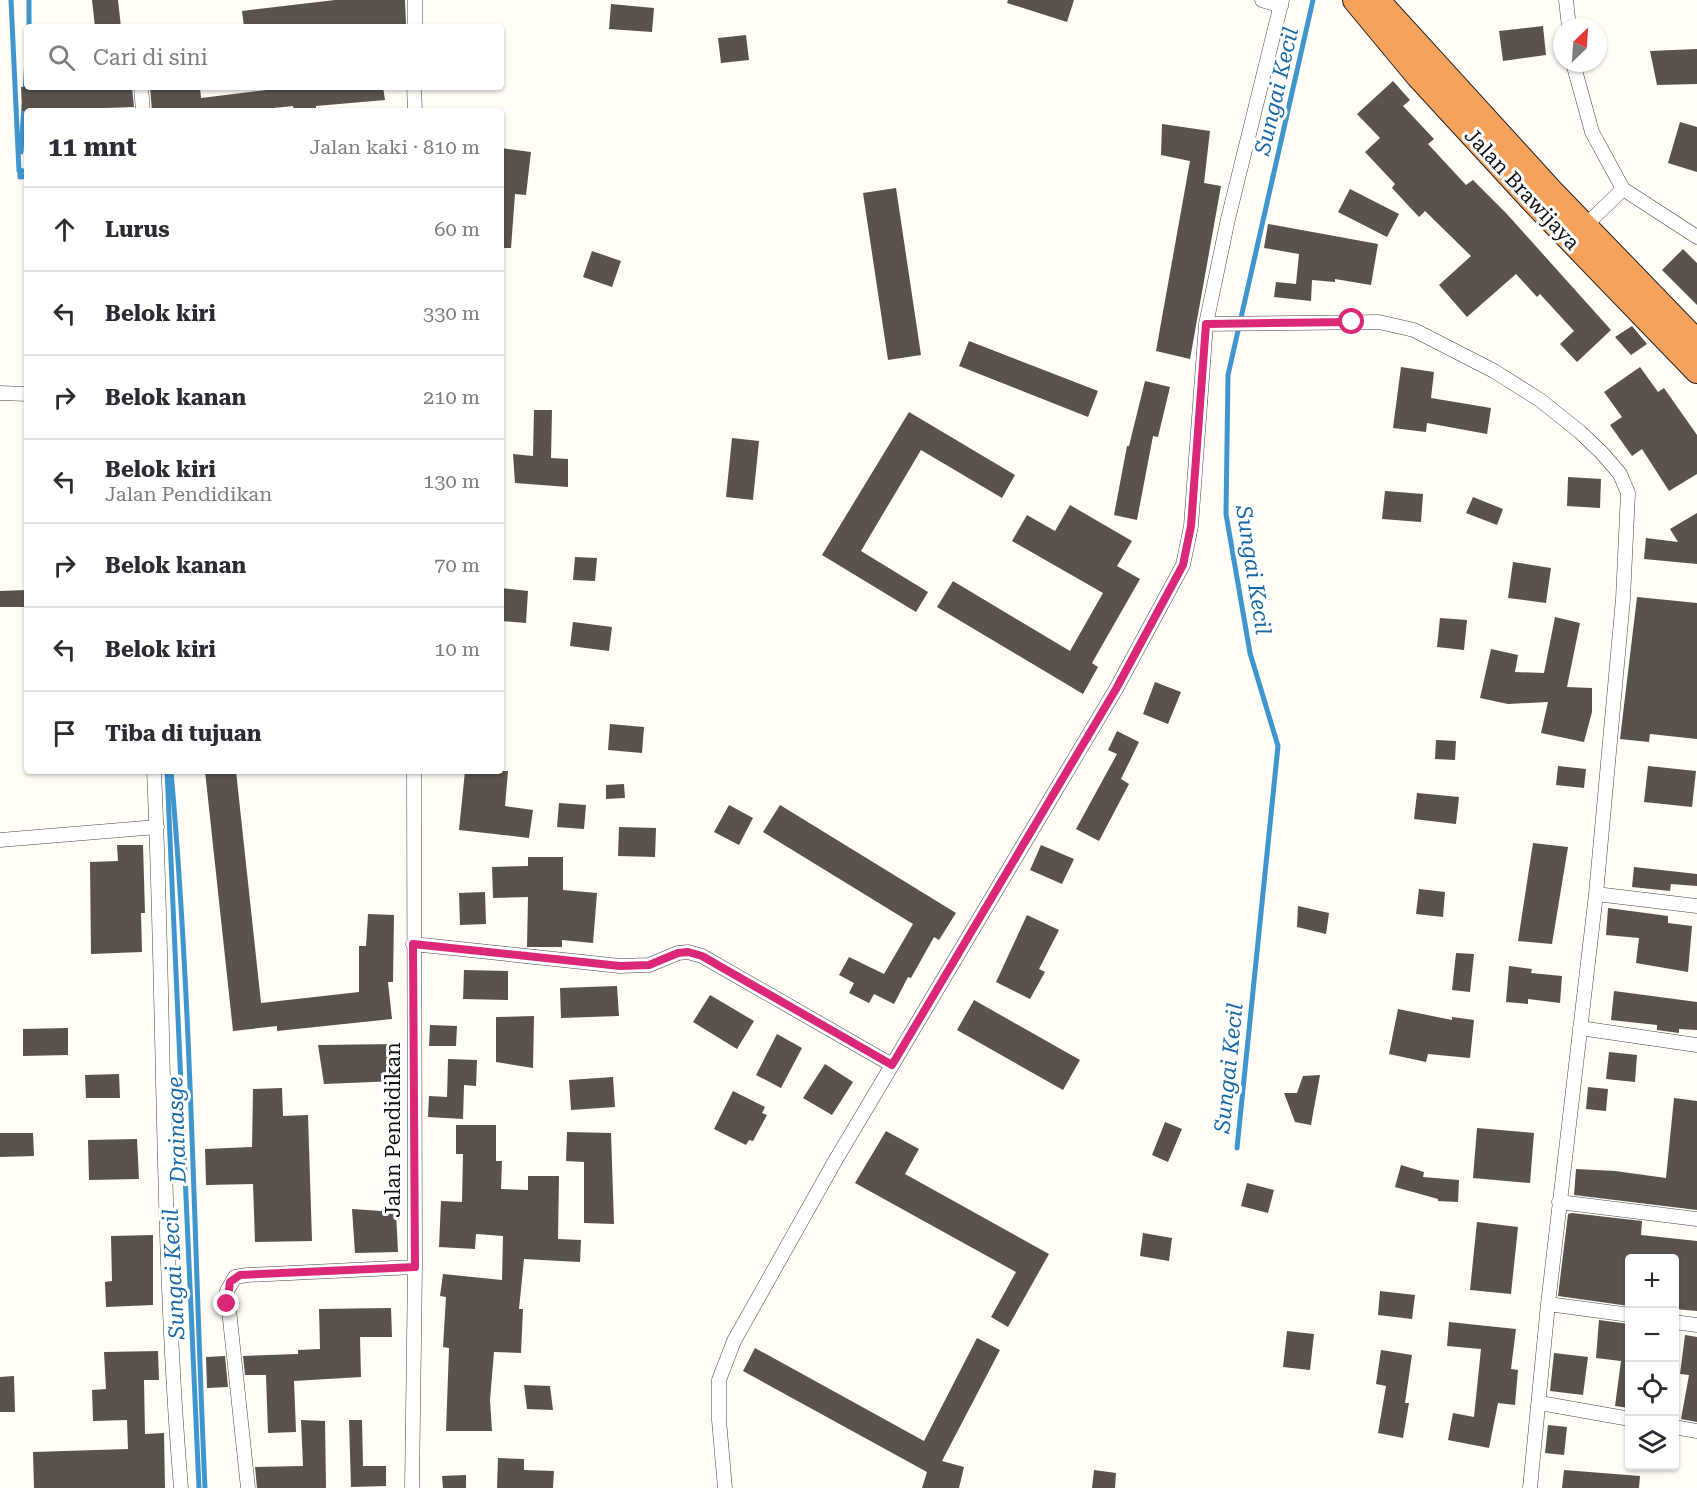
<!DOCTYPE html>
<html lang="id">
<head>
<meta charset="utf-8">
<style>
	:root { --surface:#fff; --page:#f2f2f3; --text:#2b2b33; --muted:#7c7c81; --line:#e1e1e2 }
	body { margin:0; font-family:"Roboto Serif",serif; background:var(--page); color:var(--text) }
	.controls { position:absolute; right:18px; bottom:18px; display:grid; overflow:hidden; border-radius:6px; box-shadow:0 2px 4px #0004 }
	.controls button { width:54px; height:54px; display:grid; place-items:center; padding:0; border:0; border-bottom:2px solid var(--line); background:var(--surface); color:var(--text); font:30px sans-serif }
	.compass { position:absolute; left:1553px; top:18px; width:54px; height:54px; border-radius:50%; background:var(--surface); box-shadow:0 2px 4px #0004; rotate:25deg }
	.stop { position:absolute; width:18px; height:18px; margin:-14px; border:4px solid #db2777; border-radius:50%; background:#fff }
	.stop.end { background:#db2777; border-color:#fff; box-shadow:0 2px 6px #0008 }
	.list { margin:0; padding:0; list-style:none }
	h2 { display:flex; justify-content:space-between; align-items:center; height:78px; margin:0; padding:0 24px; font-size:26px }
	h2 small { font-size:20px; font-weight:400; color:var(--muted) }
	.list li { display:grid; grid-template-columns:39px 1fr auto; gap:18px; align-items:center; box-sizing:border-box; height:84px; padding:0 24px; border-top:2px solid var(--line) }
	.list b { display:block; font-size:22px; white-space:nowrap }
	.list p { margin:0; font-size:20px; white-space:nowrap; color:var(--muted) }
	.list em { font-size:20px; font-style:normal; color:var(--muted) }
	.icon { flex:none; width:33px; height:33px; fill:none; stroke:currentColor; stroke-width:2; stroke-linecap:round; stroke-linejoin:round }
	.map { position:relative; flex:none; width:1697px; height:1488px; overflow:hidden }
	.search { position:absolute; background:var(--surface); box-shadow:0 2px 4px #0004; left:24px; top:24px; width:480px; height:66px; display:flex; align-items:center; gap:15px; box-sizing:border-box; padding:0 21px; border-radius:6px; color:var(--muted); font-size:22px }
	.panel { position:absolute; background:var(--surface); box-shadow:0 2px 4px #0004; left:24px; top:108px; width:480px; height:666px; border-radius:6px }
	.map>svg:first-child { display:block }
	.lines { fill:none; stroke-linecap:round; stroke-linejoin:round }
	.stream { stroke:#3f96cf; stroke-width:5 }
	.building { fill:#5a524d }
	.street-casing { stroke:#444; stroke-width:15 }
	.highway-casing { stroke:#222; stroke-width:26 }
	.street { stroke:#fff; stroke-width:14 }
	.highway { stroke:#f5a25d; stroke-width:24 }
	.route { stroke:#db2777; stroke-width:8 }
	.labels { text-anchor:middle; stroke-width:6; stroke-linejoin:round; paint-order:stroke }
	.street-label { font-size:21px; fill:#111; stroke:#fff }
	.water-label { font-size:22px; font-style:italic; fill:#1768a6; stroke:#fff }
</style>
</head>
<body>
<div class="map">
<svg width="1697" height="1488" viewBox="0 0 1697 1488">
	<rect width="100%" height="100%" fill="#fffdf5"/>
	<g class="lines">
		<path class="stream" d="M 11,0 L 19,171 L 27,171
			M 29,0 L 29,27
			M 25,92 L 27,59
			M 21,152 L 24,105
			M 20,170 L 20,177 L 27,176
			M 167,771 L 199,1488
			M 171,771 C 192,1010 194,1249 205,1488
			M 1237,1148 L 1278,746 L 1250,653 L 1226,514 L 1228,375 L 1313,0"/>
	</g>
	<path class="building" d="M 92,0 L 118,0 L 121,27 L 95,27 Z
		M 335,0 L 405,0 L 406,24 L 361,27 L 244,27 L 242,11 Z
		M 1008,0 L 1074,0 L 1067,22 L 1007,3 Z
		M 611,4 L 654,8 L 652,32 L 609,29 Z
		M 1543,26 L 1546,55 L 1503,61 L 1499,31 Z
		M 746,35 L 749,60 L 721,63 L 718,38 Z
		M 1697,49 L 1697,84 L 1657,85 L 1650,51 Z
		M 1393,81 L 1410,100 L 1403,106 L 1434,139 L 1428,144 L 1466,185 L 1473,180 L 1506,213 L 1611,330 L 1577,362 L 1560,344 L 1574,331 L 1540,294 L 1537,297 L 1516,274 L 1467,317 L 1439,285 L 1471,256 L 1425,211 L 1419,217 L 1392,188 L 1395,184 L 1365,152 L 1380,138 L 1357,114 Z
		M 21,87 L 132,87 L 134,107 L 22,111 Z
		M 150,87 L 200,87 L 201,98 L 291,87 L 383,87 L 385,100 L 316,106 L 316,109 L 297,111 L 294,111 L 293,106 L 244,111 L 152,111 Z
		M 1680,122 L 1697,127 L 1697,172 L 1668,163 Z
		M 1162,124 L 1210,131 L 1204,183 L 1221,186 L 1190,359 L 1156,351 L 1190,161 L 1161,155 Z
		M 501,148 L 531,152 L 526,195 L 515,194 L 511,248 L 501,248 Z
		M 896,188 L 921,355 L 888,360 L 863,193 Z
		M 1350,189 L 1399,214 L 1387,237 L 1338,212 Z
		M 1268,224 L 1378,244 L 1371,285 L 1335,279 L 1335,282 L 1312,280 L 1311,301 L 1274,297 L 1276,282 L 1296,284 L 1299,254 L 1264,248 Z
		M 1683,249 L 1697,263 L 1697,305 L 1662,270 Z
		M 592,251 L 621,261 L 612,287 L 583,277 Z
		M 1632,326 L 1647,344 L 1631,355 L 1615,337 Z
		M 969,341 L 1098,391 L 1088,417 L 959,366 Z
		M 1401,367 L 1434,372 L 1431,398 L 1491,408 L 1487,434 L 1427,423 L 1426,432 L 1393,428 Z
		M 1640,367 L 1658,392 L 1664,388 L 1697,435 L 1697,474 L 1669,491 L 1642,449 L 1632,456 L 1610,425 L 1622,417 L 1604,392 Z
		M 1145,381 L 1170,387 L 1158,437 L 1153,436 L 1137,520 L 1114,515 L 1127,446 L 1129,446 Z
		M 534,410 L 552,410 L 551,458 L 568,459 L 568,487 L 515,483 L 513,454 L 533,456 Z
		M 909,412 L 1015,475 L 1002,498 L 921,450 L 861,551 L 928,592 L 916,612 L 822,555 Z
		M 732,438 L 759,441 L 753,500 L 726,497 Z
		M 1568,477 L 1601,479 L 1600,508 L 1567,506 Z
		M 1385,491 L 1423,494 L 1421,522 L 1382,519 Z
		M 1473,497 L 1503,509 L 1497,525 L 1466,513 Z
		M 1070,505 L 1132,541 L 1117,566 L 1140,579 L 1092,663 L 1098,667 L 1083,694 L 937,607 L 953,581 L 1070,651 L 1103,593 L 1012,541 L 1027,515 L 1055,531 Z
		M 1697,513 L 1697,564 L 1644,559 L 1646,538 L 1678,542 L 1670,529 Z
		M 575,557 L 597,558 L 595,581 L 573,580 Z
		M 1513,562 L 1551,568 L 1546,603 L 1508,598 Z
		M 501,588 L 528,591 L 526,623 L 501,621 Z
		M 27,590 L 27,607 L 0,607 L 0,591 Z
		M 1637,597 L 1697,603 L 1697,739 L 1650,734 L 1649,742 L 1620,739 Z
		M 1555,617 L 1580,623 L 1567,687 L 1592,688 L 1592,712 L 1584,742 L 1541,733 L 1548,702 L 1508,704 L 1480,698 L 1491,649 L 1518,655 L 1515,672 L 1544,673 Z
		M 1440,618 L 1467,620 L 1464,650 L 1437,647 Z
		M 573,622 L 612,627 L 609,651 L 570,646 Z
		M 1155,682 L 1181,692 L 1168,724 L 1143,714 Z
		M 610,724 L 644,727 L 642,753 L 608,750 Z
		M 1117,731 L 1139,742 L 1121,779 L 1129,784 L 1099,841 L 1076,829 L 1117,754 L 1108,750 Z
		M 1436,740 L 1456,741 L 1455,760 L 1435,759 Z
		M 1558,766 L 1586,769 L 1584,788 L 1556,785 Z
		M 1648,766 L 1696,771 L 1692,807 L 1644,802 Z
		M 205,771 L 236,771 L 261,1003 L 359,992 L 359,946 L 366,946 L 368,914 L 394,915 L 393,982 L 388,982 L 392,1019 L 277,1031 L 277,1026 L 233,1031 Z
		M 465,771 L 508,771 L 505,806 L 533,810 L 529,838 L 459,830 Z
		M 624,784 L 625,798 L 606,799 L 606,785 Z
		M 1417,793 L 1459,797 L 1456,824 L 1414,819 Z
		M 559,803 L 586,805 L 584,829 L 557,827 Z
		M 729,805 L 753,818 L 739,845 L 714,832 Z
		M 780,805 L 956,913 L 939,940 L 934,937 L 911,978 L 908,977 L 894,1004 L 874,994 L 869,1003 L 849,993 L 854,983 L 839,975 L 849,957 L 884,974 L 913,924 L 763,832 Z
		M 619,827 L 656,828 L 655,857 L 618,856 Z
		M 1533,843 L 1568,847 L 1552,944 L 1518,941 Z
		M 117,845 L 143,845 L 145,913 L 141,913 L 142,952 L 91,954 L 90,862 L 118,861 Z
		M 1041,845 L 1074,859 L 1062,884 L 1030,870 Z
		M 528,857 L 563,857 L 563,890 L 597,893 L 593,943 L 562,940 L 562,947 L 527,947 L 528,897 L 493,898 L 492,867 L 528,866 Z
		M 1634,867 L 1697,874 L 1697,886 L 1671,884 L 1670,891 L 1632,887 Z
		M 1419,889 L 1445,892 L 1443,917 L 1416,914 Z
		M 485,892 L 486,924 L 460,925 L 459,893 Z
		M 1298,906 L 1329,913 L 1326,934 L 1297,927 Z
		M 1608,908 L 1668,916 L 1668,923 L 1692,926 L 1688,972 L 1636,963 L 1639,938 L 1606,935 Z
		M 1027,915 L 1059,930 L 1039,969 L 1045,972 L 1030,999 L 996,982 Z
		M 1456,953 L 1474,954 L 1470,992 L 1452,990 Z
		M 1509,966 L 1532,969 L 1531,973 L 1562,976 L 1560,1003 L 1528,999 L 1528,1004 L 1506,1002 Z
		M 464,970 L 508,971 L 508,1000 L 463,999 Z
		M 617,986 L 619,1016 L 561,1018 L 560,988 Z
		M 1614,991 L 1697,1002 L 1697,1030 L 1679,1029 L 1679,1033 L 1657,1030 L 1657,1025 L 1611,1020 Z
		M 710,995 L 754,1021 L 737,1049 L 693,1022 Z
		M 974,1000 L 1080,1060 L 1063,1090 L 957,1030 Z
		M 1398,1009 L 1452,1020 L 1452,1017 L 1474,1020 L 1470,1058 L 1428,1054 L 1426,1062 L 1389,1054 Z
		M 534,1016 L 533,1068 L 496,1062 L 496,1017 Z
		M 430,1025 L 457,1026 L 456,1046 L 429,1046 Z
		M 68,1028 L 68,1055 L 23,1056 L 23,1029 Z
		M 777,1034 L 802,1048 L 781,1088 L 756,1075 Z
		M 397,1044 L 397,1081 L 324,1084 L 318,1045 Z
		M 1609,1052 L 1637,1055 L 1635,1082 L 1606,1079 Z
		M 448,1059 L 477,1060 L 476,1086 L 464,1085 L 463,1119 L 428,1117 L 429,1096 L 447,1097 Z
		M 825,1064 L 853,1082 L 832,1115 L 803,1098 Z
		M 119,1074 L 120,1098 L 86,1098 L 85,1075 Z
		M 1320,1075 L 1311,1125 L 1295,1122 L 1284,1093 L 1297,1093 L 1303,1076 Z
		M 613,1077 L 615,1107 L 571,1110 L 569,1080 Z
		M 1588,1087 L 1608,1089 L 1606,1111 L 1586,1109 Z
		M 282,1088 L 283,1116 L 308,1115 L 312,1241 L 255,1242 L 253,1184 L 206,1185 L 205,1149 L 252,1147 L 253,1089 Z
		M 733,1091 L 765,1107 L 762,1113 L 767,1115 L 753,1141 L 749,1140 L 746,1145 L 714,1129 Z
		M 1674,1098 L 1697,1101 L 1697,1210 L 1574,1195 L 1576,1169 L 1615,1171 L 1666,1178 Z
		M 1165,1122 L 1182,1129 L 1168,1162 L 1152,1155 Z
		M 456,1125 L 496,1125 L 496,1161 L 502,1161 L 501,1189 L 528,1190 L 528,1176 L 559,1176 L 558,1239 L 581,1240 L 580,1262 L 524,1259 L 519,1309 L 523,1309 L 521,1353 L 494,1352 L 490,1400 L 492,1431 L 446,1431 L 449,1348 L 443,1347 L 446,1297 L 440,1296 L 443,1274 L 502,1280 L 503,1236 L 476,1234 L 475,1249 L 439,1247 L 441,1201 L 462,1202 L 463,1154 L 456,1154 Z
		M 1477,1128 L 1534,1133 L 1530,1183 L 1473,1178 Z
		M 886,1131 L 919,1149 L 905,1174 L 1049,1254 L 1008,1327 L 991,1317 L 1016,1272 L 855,1183 Z
		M 567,1132 L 611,1133 L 614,1224 L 584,1223 L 584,1162 L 566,1161 Z
		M 0,1133 L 33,1133 L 34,1156 L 0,1157 Z
		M 137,1139 L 139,1179 L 89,1180 L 88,1140 Z
		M 1401,1165 L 1424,1172 L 1423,1177 L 1459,1180 L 1458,1202 L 1438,1201 L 1438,1199 L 1395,1187 Z
		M 1247,1183 L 1274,1190 L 1268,1213 L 1241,1206 Z
		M 352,1209 L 396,1212 L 398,1252 L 355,1253 Z
		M 1572,1213 L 1642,1221 L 1641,1235 L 1697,1241 L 1697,1311 L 1674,1309 L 1674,1258 L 1629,1258 L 1629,1306 L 1558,1296 L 1568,1214 Z
		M 1477,1222 L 1518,1227 L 1511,1294 L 1470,1290 Z
		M 1143,1233 L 1172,1238 L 1169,1261 L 1140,1256 Z
		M 153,1235 L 153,1305 L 106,1307 L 105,1282 L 112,1281 L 111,1236 Z
		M 1380,1291 L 1415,1295 L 1412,1319 L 1378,1315 Z
		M 391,1308 L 392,1337 L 360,1337 L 361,1377 L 294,1381 L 296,1432 L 268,1433 L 266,1375 L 245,1375 L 243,1356 L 298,1354 L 298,1350 L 320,1349 L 319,1309 Z
		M 1599,1320 L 1629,1324 L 1629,1408 L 1615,1406 L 1621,1361 L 1596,1358 Z
		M 1449,1322 L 1516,1329 L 1511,1369 L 1518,1370 L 1515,1405 L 1498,1403 L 1489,1448 L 1448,1440 L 1453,1413 L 1474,1417 L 1481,1349 L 1447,1346 Z
		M 1287,1331 L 1314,1334 L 1310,1370 L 1283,1367 Z
		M 1685,1335 L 1697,1337 L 1697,1422 L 1681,1419 L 1689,1375 L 1680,1374 Z
		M 977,1338 L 1000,1350 L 942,1461 L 964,1467 L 959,1488 L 922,1488 L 927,1472 L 743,1371 L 755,1348 L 924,1441 Z
		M 1381,1350 L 1412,1355 L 1405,1403 L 1409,1403 L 1403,1438 L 1378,1433 L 1386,1386 L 1376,1384 Z
		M 158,1351 L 159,1380 L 144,1380 L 145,1434 L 164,1433 L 165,1488 L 34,1488 L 33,1452 L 128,1449 L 127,1420 L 93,1421 L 92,1390 L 106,1389 L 104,1352 Z
		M 1554,1353 L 1588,1357 L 1583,1395 L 1550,1391 Z
		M 225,1356 L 228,1387 L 207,1388 L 206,1357 Z
		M 14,1376 L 15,1412 L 0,1412 L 0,1377 Z
		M 524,1385 L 550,1386 L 553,1410 L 527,1409 Z
		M 301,1420 L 325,1421 L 326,1488 L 257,1488 L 255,1467 L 303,1466 Z
		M 349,1420 L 362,1420 L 363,1466 L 386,1466 L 386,1486 L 351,1487 Z
		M 1548,1425 L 1567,1427 L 1564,1455 L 1545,1453 Z
		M 498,1458 L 524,1459 L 524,1470 L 554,1471 L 553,1488 L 497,1488 Z
		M 1094,1470 L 1116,1473 L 1115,1488 L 1092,1488 Z
		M 1564,1470 L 1640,1476 L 1639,1488 L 1562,1488 Z
		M 466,1475 L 466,1488 L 443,1488 L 442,1476 Z"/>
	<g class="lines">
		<g class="street-casing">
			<path id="street" d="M 1262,0 L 1281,6
				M 1566,0 L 1569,27
				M 415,27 L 415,0
				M 1573,63 L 1592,132 L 1623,189 L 1697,237
				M 141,87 L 143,111
				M 414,87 L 415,111
				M 1584,227 L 1623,189
				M 1206,324 L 1379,322 L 1414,330 L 1494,371 L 1540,400 L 1580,432 L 1602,453 L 1620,474 L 1628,493 L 1623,599 L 1596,894 L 1548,1304 L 1530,1488
				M 0,393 L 27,394
				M 154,771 C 165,1010 161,1250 181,1488
				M 0,840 L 157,827
				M 1596,894 L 1697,906
				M 413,944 L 620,966 L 649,965 L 678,953 L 688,952 L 702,956 L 892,1065
				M 1580,1028 L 1697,1045
				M 1559,1202 L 1697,1219
				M 1548,1304 L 1630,1315
				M 1674,1322 L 1697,1325
				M 1540,1403 L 1630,1419
				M 1674,1427 L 1697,1431
				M 248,1488 L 227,1291 L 235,1277 L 247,1275 L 415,1267
				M 412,1488 L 415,1267 L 414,771
				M 725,1488 L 719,1420 L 719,1380 L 734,1341 L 835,1161 L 1116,689 L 1183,565 L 1191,526 L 1206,324 L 1228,219 L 1282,0"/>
		</g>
		<g class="highway-casing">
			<path id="highway" d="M 1355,0 L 1418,76 L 1531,199 L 1697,371
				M 1377,0 L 1552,192 L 1697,342"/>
		</g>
		<use href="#street" class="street"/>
		<use href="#highway" class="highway"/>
	</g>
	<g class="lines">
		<path class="route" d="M 227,1304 L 230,1282 L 240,1275 L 415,1267 L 413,944 L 620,966 L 649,965 L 678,953 L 688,952 L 702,956 L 892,1065 L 1116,689 L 1183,565 L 1191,526 L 1206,324 L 1352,322"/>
	</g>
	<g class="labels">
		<g class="street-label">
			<text transform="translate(1522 189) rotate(47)" y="7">Jalan Brawijaya</text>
			<text transform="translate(393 1130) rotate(-90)" y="7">Jalan Pendidikan</text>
		</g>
		<g class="water-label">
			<text transform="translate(1276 91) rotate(-77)" y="8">Sungai Kecil</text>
			<text transform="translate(1254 570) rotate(81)" y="8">Sungai Kecil</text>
			<text transform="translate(1228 1068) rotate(-84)" y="8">Sungai Kecil</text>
			<text transform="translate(176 1130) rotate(-92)" y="8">Drainasge</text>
			<text transform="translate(173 1274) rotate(-93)" y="8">Sungai Kecil</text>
		</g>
	</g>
</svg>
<div class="controls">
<button>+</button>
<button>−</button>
<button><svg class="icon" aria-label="locate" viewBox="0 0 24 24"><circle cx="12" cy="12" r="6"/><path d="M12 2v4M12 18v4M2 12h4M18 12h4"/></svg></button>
<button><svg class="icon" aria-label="layers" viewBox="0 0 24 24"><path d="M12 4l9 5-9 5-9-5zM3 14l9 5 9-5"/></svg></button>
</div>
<svg class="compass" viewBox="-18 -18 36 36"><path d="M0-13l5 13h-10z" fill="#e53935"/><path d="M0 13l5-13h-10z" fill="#7c7c81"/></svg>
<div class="stop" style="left:1352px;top:322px"></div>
<div class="stop end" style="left:227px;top:1304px"></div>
<div class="search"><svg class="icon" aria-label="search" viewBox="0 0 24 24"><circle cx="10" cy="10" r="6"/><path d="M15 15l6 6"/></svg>Cari di sini</div>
<section class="panel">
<h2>11 mnt<small>Jalan kaki · 810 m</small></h2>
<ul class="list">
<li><svg class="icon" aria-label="ahead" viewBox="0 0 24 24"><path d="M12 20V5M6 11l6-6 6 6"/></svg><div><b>Lurus</b></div><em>60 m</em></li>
<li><svg class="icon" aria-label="left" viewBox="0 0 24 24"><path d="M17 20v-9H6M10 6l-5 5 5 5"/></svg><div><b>Belok kiri</b></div><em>330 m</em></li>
<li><svg class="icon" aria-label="right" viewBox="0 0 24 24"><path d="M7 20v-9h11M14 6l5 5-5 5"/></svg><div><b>Belok kanan</b></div><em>210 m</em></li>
<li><svg class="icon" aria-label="left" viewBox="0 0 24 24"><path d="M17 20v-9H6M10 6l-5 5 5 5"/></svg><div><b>Belok kiri</b><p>Jalan Pendidikan</p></div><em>130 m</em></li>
<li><svg class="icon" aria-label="right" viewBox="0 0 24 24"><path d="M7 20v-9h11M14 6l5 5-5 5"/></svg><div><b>Belok kanan</b></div><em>70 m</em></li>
<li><svg class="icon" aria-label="left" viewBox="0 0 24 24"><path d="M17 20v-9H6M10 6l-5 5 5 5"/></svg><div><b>Belok kiri</b></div><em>10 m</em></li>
<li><svg class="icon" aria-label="arrive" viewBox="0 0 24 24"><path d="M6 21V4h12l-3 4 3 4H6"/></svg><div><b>Tiba di tujuan</b></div></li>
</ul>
</section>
</div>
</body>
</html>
